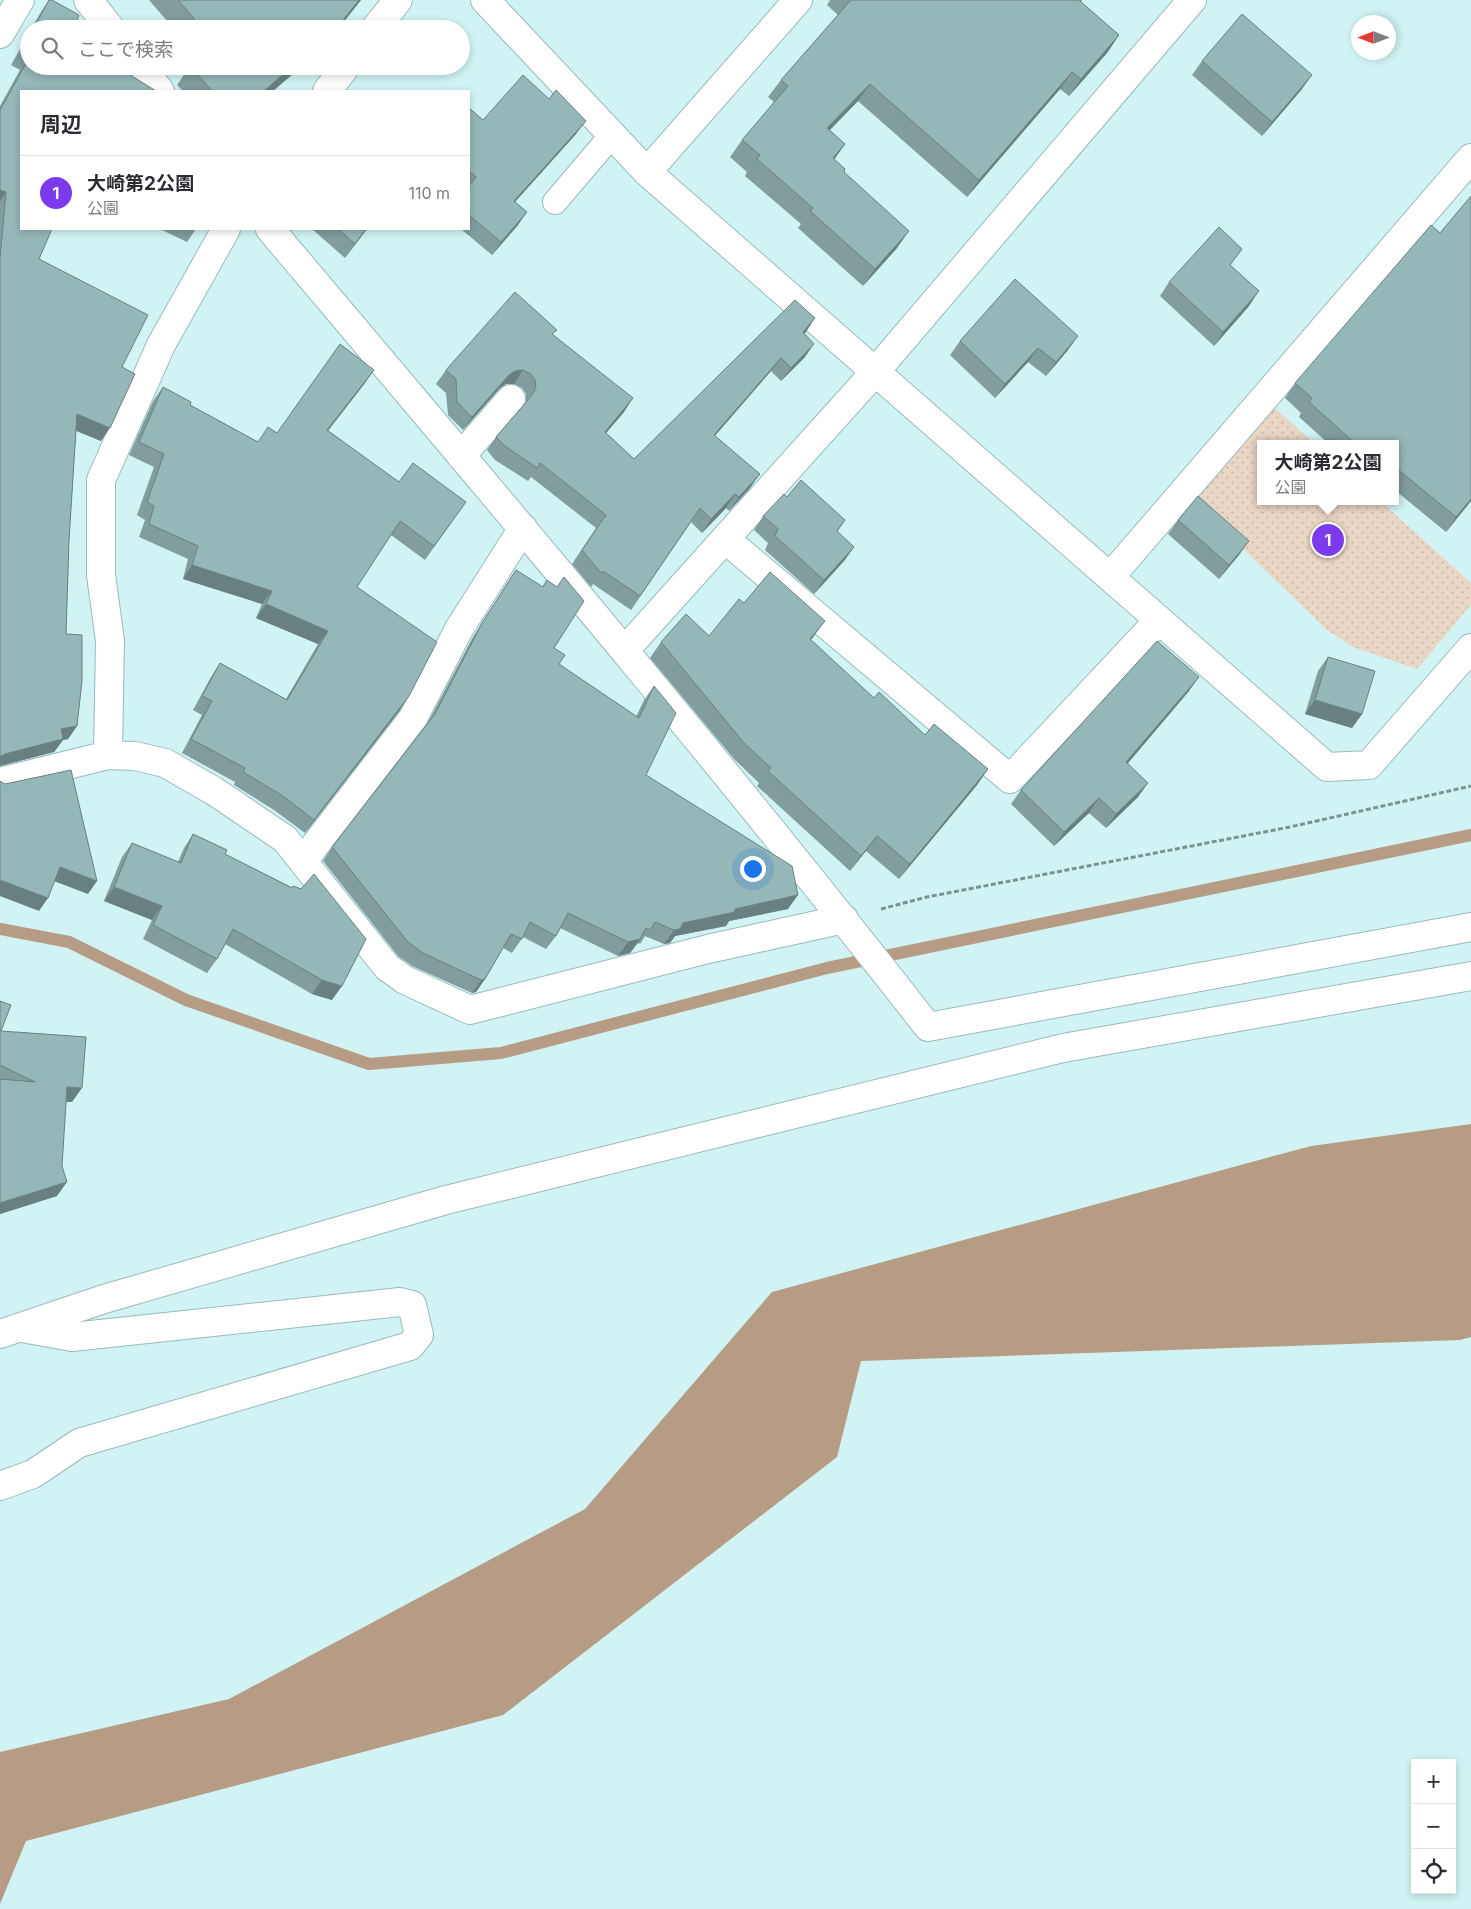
<!DOCTYPE html>
<html lang="ja">
<head>
<meta charset="utf-8">
<style>
	:root { --surface:#fff; --page:#f2f2f3; --text:#2b2b33; --muted:#7c7c81; --line:#e1e1e2; --accent:#7c3aed }
	body { margin:0; font-family:Inter,"Noto Sans JP",sans-serif; background:var(--page); color:var(--text) }
	.controls { position:absolute; right:15px; bottom:15px; display:grid; overflow:hidden; border-radius:0px; box-shadow:0 2px 8px #0003 }
	.controls button { width:45px; height:45px; display:grid; place-items:center; padding:0; border:0; border-bottom:1px solid var(--line); background:var(--surface); color:var(--text); font:25px sans-serif }
	.compass { position:absolute; left:1351px; top:15px; width:45px; height:45px; border-radius:50%; background:var(--surface); box-shadow:0 2px 8px #0003; rotate:270deg }
	.you { position:absolute; left:752px; top:868px; width:18px; height:18px; margin:-12px; border:4px solid #fff; border-radius:50%; background:#1a73e8; box-shadow:0 0 0 8px #1a73e833 }
	.badge { display:grid; place-items:center; width:32px; height:32px; border-radius:50%; background:var(--accent); color:#fff; font-size:16px; font-weight:700 }
	.pin { position:absolute; translate:-50% -50%; border:2px solid #fff; box-shadow:0 1px 5px #0006 }
	.popup { position:absolute; left:1257px; top:440px; width:142px; height:65px; box-sizing:border-box; display:grid; place-content:center; border-radius:0px; background:var(--surface); filter:drop-shadow(0 1px 4px #0005); font-size:16px; white-space:nowrap; color:var(--muted) }
	.popup b { font-size:19px; color:var(--text) }
	.popup::after { content:''; position:absolute; left:50%; top:100%; margin-left:-10px; border:10px solid transparent; border-top-color:var(--surface) }
	.list { margin:0; padding:0; list-style:none }
	h2 { display:flex; justify-content:space-between; align-items:center; height:65px; margin:0; padding:0 20px; font-size:21px }
	h2 small { font-size:16px; font-weight:400; color:var(--muted) }
	.list li { display:grid; grid-template-columns:32px 1fr auto; gap:15px; align-items:center; box-sizing:border-box; height:75px; padding:0 20px; border-top:1px solid var(--line) }
	.list b { display:block; font-size:19px; white-space:nowrap }
	.list p { margin:0; font-size:16px; white-space:nowrap; color:var(--muted) }
	.list em { font-size:16px; font-style:normal; color:var(--muted) }
	.icon { flex:none; width:28px; height:28px; fill:none; stroke:currentColor; stroke-width:2; stroke-linecap:round; stroke-linejoin:round }
	.map { position:relative; flex:none; width:1471px; height:1909px; overflow:hidden }
	.search { position:absolute; background:var(--surface); box-shadow:0 2px 8px #0003; left:20px; top:20px; width:450px; height:55px; display:flex; align-items:center; gap:12px; box-sizing:border-box; padding:0 18px; border-radius:28px; color:var(--muted); font-size:19px }
	.panel { position:absolute; background:var(--surface); box-shadow:0 2px 8px #0003; left:20px; top:90px; width:450px; height:140px; border-radius:0px }
	.map>svg:first-child { display:block }
	.park { fill:url(#park-dots) }
	.water { fill:#b69c84 }
	.lines { fill:none; stroke-linecap:round; stroke-linejoin:round }
	.stream { stroke:#b69c84; stroke-width:12 }
	.lane-casing { stroke:#99baba; stroke-width:26 }
	.street-casing { stroke:#99baba; stroke-width:30 }
	.path { stroke:#7b9292; stroke-width:3; stroke-dasharray:5 2.5; stroke-linecap:butt }
	.lane { stroke:#fff; stroke-width:24 }
	.street { stroke:#fff; stroke-width:28 }
	.wall { fill:#819d9d }
	.shaded-wall { fill:#698080 }
	.building { fill:#96b7b7; stroke:#698080 }
</style>
</head>
<body>
<div class="map">
<svg width="1471" height="1909" viewBox="0 0 1471 1909">
	<defs>
		<pattern id="park-dots" width="8" height="8" patternUnits="userSpaceOnUse" patternTransform="scale(1.25)"><rect width="8" height="8" fill="#ead6c4"/><path d="M2 2h.1M6 6h.1" fill="none" stroke="#c9b9a9" stroke-width="1.8" stroke-linecap="round"/></pattern>
	</defs>
	<rect width="100%" height="100%" fill="#d1f3f3"/>
	<path class="park" d="M 1270,404 L 1315,444 L 1260,444 L 1260,501 L 1380,501 L 1471,583 L 1471,605 L 1417,669 L 1353,647 L 1326,629 L 1189,497 Z"/>
	<path class="water" d="M 1471,1124 L 1471,1337 L 1460,1340 L 861,1361 L 837,1457 L 503,1715 L 26,1841 L 0,1904 L 0,1752 L 229,1699 L 585,1509 L 772,1292 L 1311,1146 Z"/>
	<g class="lines">
		<path class="stream" d="M 0,929 L 69,942 L 186,1000 L 369,1064 L 501,1053 L 827,968 L 1471,835"/>
		<g class="lane-casing">
			<path id="lane" d="M 555,202 L 612,135"/>
		</g>
		<g class="street-casing">
			<path id="street" d="M 88,0 L 111,29
				M 485,0 L 647,172 L 1327,767 L 1369,765 L 1471,648
				M 375,29 L 398,0
				M 0,34 L 20,0
				M 140,66 L 160,91
				M 327,91 L 346,66
				M 647,172 L 798,0
				M 270,229 C 492,492 716,755 928,1027 L 1471,927
				M 461,456 L 511,399
				M 725,539 L 1010,779 L 1159,620
				M 1110,577 L 1471,158
				M 626,649 L 875,372 L 1192,0
				M 108,755 L 135,756 L 165,763 L 214,791 L 285,839 L 387,967 L 405,980 L 470,1010 L 708,949 L 844,919
				M 0,782 L 108,755 L 110,641 L 101,575 L 101,480 L 161,345 L 226,229
				M 303,861 L 413,718 L 459,629 L 523,528
				M 0,1334 L 104,1299 L 446,1200 L 1063,1048 L 1471,976
				M 0,1486 L 33,1474 L 79,1443 L 410,1346 L 419,1335 L 412,1305 L 400,1302 L 72,1337 L 22,1328"/>
		</g>
		<path class="path" d="M 881,909 L 927,897 L 1290,827 L 1471,786"/>
		<use href="#lane" class="lane"/>
		<use href="#street" class="street"/>
	</g>
	<path class="wall" d="M 49,0 L 75,26 L 80,29 L 31,29 L 41,12 Z
		M 149,0 L 361,0 L 338,29 L 174,29 Z
		M 830,0 L 1082,0 L 1081,2 L 1119,35 L 1107,53 L 1069,96 L 1060,89 L 967,197 L 858,101 L 830,130 L 845,144 L 834,160 L 844,172 L 897,248 L 863,286 L 798,228 L 801,224 L 745,176 L 747,172 L 730,157 L 742,140 L 774,102 L 768,97 L 781,80 L 838,15 L 827,5 Z
		M 29,33 L 29,66 L 21,91 L 39,259 L 122,367 L 101,441 L 76,431 L 69,540 L 66,634 L 77,726 L 68,739 L 63,740 L 54,752 L 0,766 L 0,106 L 20,70 L 11,65 Z
		M 1202,61 L 1302,89 L 1262,136 L 1192,75 Z
		M 190,66 L 302,66 L 273,91 L 183,91 L 177,85 Z
		M 469,108 L 483,120 L 576,134 L 515,202 L 518,225 L 492,255 L 461,229 L 469,229 Z
		M 1471,196 L 1471,501 L 1446,532 L 1396,491 L 1396,444 L 1329,444 L 1299,417 L 1301,413 L 1285,398 L 1295,383 L 1440,233 Z
		M 160,229 L 196,229 L 187,242 Z
		M 312,229 L 367,229 L 345,258 Z
		M 1231,265 L 1249,306 L 1214,346 L 1160,296 L 1169,282 Z
		M 804,334 L 805,357 L 781,381 L 771,371 L 715,436 L 750,488 L 729,511 L 726,508 L 702,533 L 691,522 L 631,610 L 593,584 L 591,587 L 572,564 L 596,528 L 531,477 L 528,481 L 495,460 L 487,450 L 496,437 L 526,403 L 526,394 L 522,388 L 514,384 L 506,384 L 500,388 L 463,430 L 448,415 L 446,393 L 436,384 L 446,370 L 553,335 L 624,412 L 606,433 L 634,459 Z
		M 960,341 L 1068,350 L 1046,376 L 1028,362 L 995,398 L 950,355 Z
		M 365,383 L 328,431 L 399,482 L 466,502 L 425,560 L 391,535 L 357,587 L 400,710 L 305,833 L 274,810 L 234,785 L 235,782 L 182,753 L 202,715 L 193,710 L 211,677 L 220,663 L 286,699 L 318,644 L 256,618 L 262,604 L 183,579 L 188,559 L 139,537 L 145,520 L 137,515 L 154,467 L 129,455 L 153,401 L 163,387 L 190,405 L 258,442 L 277,433 Z
		M 787,497 L 845,520 L 837,532 L 854,547 L 844,561 L 814,594 L 765,550 L 768,543 L 754,530 L 763,516 Z
		M 1178,520 L 1239,555 L 1219,579 L 1168,534 Z
		M 516,570 L 542,587 L 547,580 L 554,648 L 559,664 L 636,717 L 644,700 L 654,686 L 646,775 L 788,909 L 729,921 L 726,926 L 675,936 L 670,943 L 664,944 L 645,936 L 640,944 L 638,943 L 630,953 L 618,956 L 560,928 L 556,936 L 546,949 L 523,937 L 512,953 L 503,948 L 485,979 L 476,992 L 472,993 L 414,967 L 398,956 L 323,861 L 332,847 L 427,724 L 473,637 Z
		M 744,603 L 814,636 L 811,640 L 874,698 L 925,735 L 988,769 L 977,785 L 899,879 L 866,851 L 850,871 L 757,786 L 759,783 L 734,759 L 650,658 L 661,642 L 709,636 Z
		M 1328,657 L 1362,714 L 1352,728 L 1305,714 L 1318,671 Z
		M 1189,691 L 1128,763 L 1138,797 L 1106,828 L 1089,813 L 1054,846 L 1011,804 L 1021,790 Z
		M 193,834 L 225,854 L 291,887 L 332,1000 L 312,994 L 225,944 L 217,959 L 207,973 L 143,939 L 152,920 L 104,901 L 122,857 L 132,843 L 178,862 L 184,848 Z
		M 0,1001 L 1,1031 L 72,1102 L 66,1102 L 57,1196 L 0,1214 Z"/>
	<path class="shaded-wall" d="M 359,0 L 361,0 L 338,29 L 336,29 Z
		M 1119,35 L 1107,53 L 1069,96 L 1081,79 Z
		M 293,66 L 302,66 L 273,91 L 264,91 Z
		M 1072,72 L 1060,89 L 967,197 L 979,180 Z
		M 1312,75 L 1302,89 L 1262,136 L 1272,122 Z
		M 870,84 L 858,101 L 815,145 L 827,128 Z
		M 586,121 L 576,134 L 504,214 L 514,201 Z
		M 845,144 L 833,161 L 833,158 Z
		M 0,190 L 6,192 L 0,201 Z
		M 527,212 L 518,225 L 492,255 L 501,242 Z
		M 366,229 L 367,229 L 345,258 L 355,244 Z
		M 909,231 L 897,248 L 863,286 L 875,269 Z
		M 1259,291 L 1249,306 L 1214,346 L 1223,332 Z
		M 815,318 L 806,332 L 793,346 L 803,332 Z
		M 1078,336 L 1068,350 L 1046,376 L 1056,362 Z
		M 814,344 L 805,357 L 781,381 L 791,368 Z
		M 1038,348 L 1028,362 L 995,398 L 1005,384 Z
		M 781,358 L 771,371 L 704,448 L 714,435 Z
		M 374,370 L 365,383 L 317,444 L 327,430 Z
		M 523,370 L 514,384 L 506,384 L 500,388 L 463,430 L 472,417 L 509,375 L 515,371 Z
		M 633,398 L 624,412 L 595,446 L 605,432 Z
		M 77,414 L 110,428 L 101,441 L 68,427 Z
		M 760,474 L 750,488 L 729,511 L 739,497 Z
		M 735,494 L 726,508 L 702,533 L 711,519 Z
		M 1471,499 L 1471,501 L 1446,532 L 1456,517 Z
		M 1249,541 L 1239,555 L 1219,579 L 1229,565 Z
		M 854,547 L 844,561 L 814,594 L 824,580 Z
		M 192,565 L 272,591 L 262,604 L 183,579 Z
		M 266,604 L 328,631 L 318,644 L 256,618 Z
		M 825,621 L 814,636 L 799,654 L 810,639 Z
		M 1199,677 L 1189,691 L 1117,776 L 1126,762 Z
		M 409,696 L 400,710 L 305,833 L 314,820 Z
		M 1315,700 L 1362,714 L 1352,728 L 1305,714 Z
		M 77,726 L 68,739 L 63,740 L 54,752 L 0,766 L 0,757 L 5,754 L 61,729 Z
		M 988,769 L 977,785 L 899,879 L 910,864 Z
		M 1148,783 L 1138,797 L 1106,828 L 1116,814 Z
		M 1099,798 L 1089,813 L 1054,846 L 1064,832 Z
		M 877,836 L 866,851 L 850,871 L 861,856 Z
		M 60,867 L 97,881 L 88,894 L 51,880 Z
		M 0,880 L 48,898 L 39,911 L 0,896 Z
		M 114,887 L 162,906 L 152,920 L 104,901 Z
		M 798,895 L 788,909 L 729,921 L 726,926 L 675,936 L 670,943 L 664,944 L 674,930 L 683,923 L 735,909 Z
		M 640,939 L 630,953 L 618,956 L 628,942 Z
		M 485,979 L 476,992 L 472,993 L 481,980 Z
		M 322,980 L 342,986 L 332,1000 L 312,994 Z
		M 67,1087 L 82,1088 L 72,1102 L 57,1101 Z
		M 67,1182 L 57,1196 L 0,1214 L 0,1203 Z"/>
	<path class="building" d="M 49,0 L 52,0 L 79,15 L 75,26 L 80,29 L 33,29 Z
		M 178,0 L 359,0 L 336,29 L 203,29 Z
		M 851,0 L 1080,0 L 1080,1 L 1119,35 L 1081,79 L 1072,72 L 979,180 L 870,84 L 827,128 L 845,144 L 833,158 L 845,169 L 844,172 L 909,231 L 875,269 L 810,211 L 813,208 L 757,159 L 760,155 L 742,140 L 788,86 L 781,80 Z
		M 1242,14 L 1312,75 L 1272,122 L 1202,61 Z
		M 29,37 L 29,56 L 21,52 Z
		M 29,58 L 29,66 L 116,66 L 156,91 L 21,91 L 21,229 L 52,229 L 39,259 L 148,315 L 122,367 L 135,374 L 110,428 L 77,414 L 69,540 L 66,634 L 82,635 L 82,681 L 77,726 L 61,729 L 63,739 L 5,754 L 0,757 L 0,258 L 6,192 L 0,190 L 0,110 Z
		M 190,66 L 293,66 L 264,91 L 212,91 Z
		M 523,75 L 549,99 L 556,90 L 586,121 L 514,201 L 527,212 L 501,242 L 469,215 L 469,186 L 476,177 L 469,171 L 469,108 L 483,120 Z
		M 1471,196 L 1471,499 L 1456,517 L 1396,468 L 1396,444 L 1356,444 L 1309,402 L 1312,398 L 1295,383 L 1431,225 L 1440,233 Z
		M 1219,227 L 1242,249 L 1230,265 L 1259,291 L 1223,332 L 1169,282 Z
		M 338,229 L 366,229 L 355,244 Z
		M 1015,279 L 1078,336 L 1056,362 L 1038,348 L 1005,384 L 960,341 Z
		M 515,292 L 557,330 L 552,334 L 633,398 L 605,432 L 634,459 L 795,300 L 815,318 L 803,332 L 814,344 L 791,368 L 781,358 L 714,435 L 760,474 L 739,497 L 735,494 L 711,519 L 700,508 L 640,596 L 603,571 L 601,573 L 582,550 L 606,515 L 540,463 L 537,468 L 505,446 L 496,437 L 532,395 L 536,388 L 535,380 L 531,374 L 523,370 L 515,371 L 509,375 L 472,417 L 457,402 L 456,379 L 446,370 Z
		M 340,344 L 374,370 L 327,430 L 399,482 L 413,463 L 466,502 L 434,546 L 400,521 L 357,587 L 437,642 L 409,696 L 314,820 L 283,796 L 243,772 L 245,768 L 191,739 L 212,701 L 202,696 L 220,663 L 287,700 L 328,631 L 266,604 L 272,591 L 192,565 L 198,546 L 149,524 L 154,506 L 147,502 L 164,454 L 139,442 L 163,387 L 191,402 L 190,405 L 258,442 L 268,427 L 277,433 Z
		M 801,480 L 845,520 L 837,531 L 854,547 L 824,580 L 775,536 L 778,529 L 763,516 L 784,494 L 787,497 Z
		M 1198,496 L 1249,541 L 1229,565 L 1178,520 Z
		M 516,570 L 543,587 L 547,580 L 557,587 L 564,577 L 584,601 L 554,648 L 565,655 L 559,664 L 639,718 L 654,686 L 676,713 L 646,775 L 792,866 L 798,895 L 735,909 L 735,912 L 683,923 L 680,929 L 674,930 L 655,922 L 650,930 L 646,928 L 640,939 L 628,942 L 568,913 L 556,936 L 530,922 L 522,939 L 511,934 L 485,979 L 481,980 L 423,953 L 408,942 L 332,847 L 435,714 L 482,623 Z
		M 770,572 L 825,621 L 810,639 L 874,698 L 879,692 L 925,735 L 934,724 L 988,769 L 910,864 L 877,836 L 861,856 L 768,771 L 771,768 L 744,743 L 661,642 L 686,614 L 709,636 L 739,599 L 744,603 Z
		M 1157,641 L 1199,677 L 1126,762 L 1148,783 L 1116,814 L 1099,798 L 1064,832 L 1021,790 Z
		M 1328,657 L 1375,671 L 1362,714 L 1315,700 Z
		M 71,770 L 97,881 L 60,867 L 48,898 L 0,880 L 0,781 L 5,784 Z
		M 193,834 L 227,850 L 225,854 L 292,888 L 293,886 L 301,889 L 314,874 L 366,939 L 342,986 L 322,980 L 233,929 L 217,959 L 153,925 L 162,906 L 114,887 L 132,843 L 181,863 Z
		M 0,1001 L 11,1005 L 1,1031 L 86,1037 L 82,1088 L 67,1087 L 62,1166 L 67,1182 L 0,1203 L 0,1079 L 35,1082 L 0,1065 Z"/>
</svg>
<div class="controls">
<button>+</button>
<button>−</button>
<button><svg class="icon" aria-label="locate" viewBox="0 0 24 24"><circle cx="12" cy="12" r="6"/><path d="M12 2v4M12 18v4M2 12h4M18 12h4"/></svg></button>
</div>
<svg class="compass" viewBox="-18 -18 36 36"><path d="M0-13l5 13h-10z" fill="#e53935"/><path d="M0 13l5-13h-10z" fill="#7c7c81"/></svg>
<div class="you"></div>
<div class="pin badge" style="left:1328px;top:540px">1</div>
<div class="popup"><b>大崎第2公園</b>公園</div>
<div class="search"><svg class="icon" aria-label="search" viewBox="0 0 24 24"><circle cx="10" cy="10" r="6"/><path d="M15 15l6 6"/></svg>ここで検索</div>
<section class="panel">
<h2>周辺<small></small></h2>
<ul class="list">
<li><span class="badge">1</span><div><b>大崎第2公園</b><p>公園</p></div><em>110 m</em></li>
</ul>
</section>
</div>
</body>
</html>
